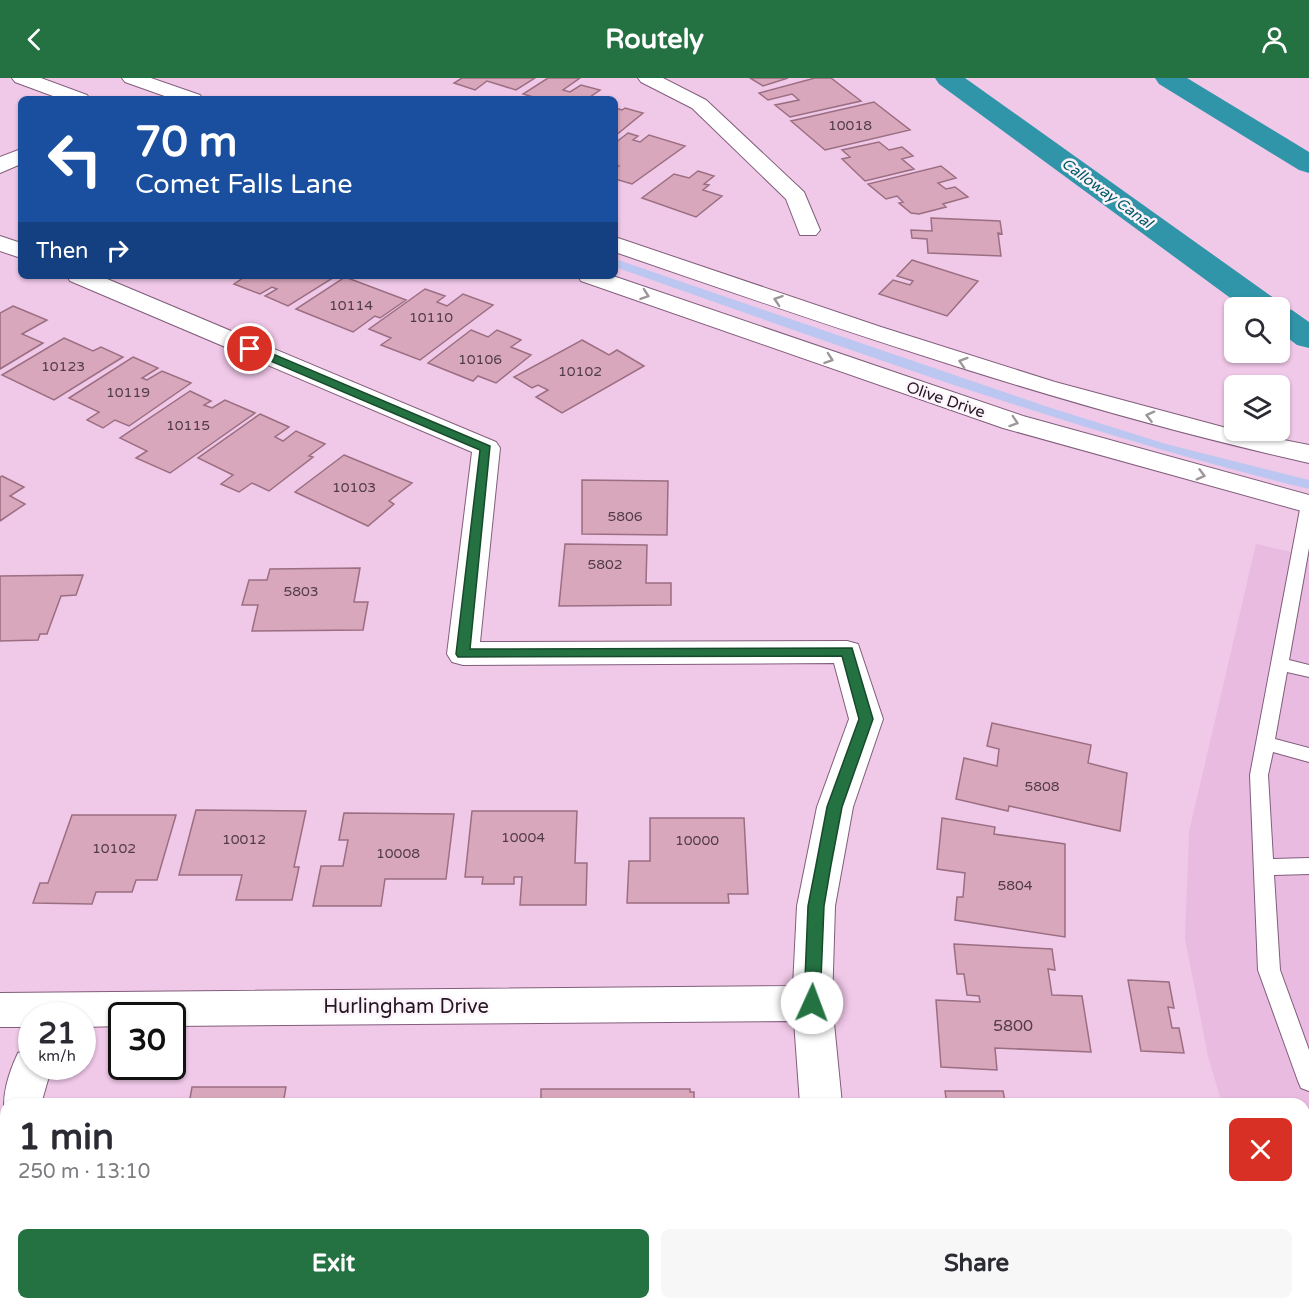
<!DOCTYPE html>
<html lang="en">
<head>
<meta charset="utf-8">
<style>
  :root { --surface:#fff; --page:#f7f7f7; --text:#2b2b33; --muted:#7c7c81; --accent:#247242 }
  body { margin:0; font-family:"Varela Round",sans-serif; background:var(--page); color:var(--text); height:100vh; display:flex; flex-direction:column; font-size:22px; white-space:nowrap }
  * { box-sizing:border-box; margin:0 }
  p { font-size:20px; color:var(--muted) }
  .icon { flex:none; width:33px; height:33px; fill:none; stroke:currentColor; stroke-width:2; stroke-linecap:round; stroke-linejoin:round }
  .map { position:relative; flex:1; overflow:hidden }
  .details { position:absolute; left:0px; top:1020px; width:1310px; height:212px; display:flex; flex-direction:column; background:var(--surface); border-radius:18px 18px 0 0; box-shadow:0 2px 4px #0004 }
  .details>* { flex:none }
  .hud { position:absolute; left:18px; top:18px; width:600px; height:183px; border-radius:9px; box-shadow:0 2px 4px #0004; background:#1a4fa0; color:#fff; overflow:hidden }
  .fabs { position:absolute; left:1224px; top:219px; display:grid; gap:12px }
  .fabs a { display:grid; place-items:center; width:66px; height:66px; border-radius:9px; background:var(--surface); box-shadow:0 2px 4px #0004; font-size:30px }
  .speed { position:absolute; left:18px; top:924px; display:flex; gap:12px; font-size:30px; font-weight:700; text-align:center }
  .speed>* { display:grid; place-content:center; width:78px; height:78px; border-radius:50%; background:var(--surface); box-shadow:0 2px 4px #0004; line-height:1 }
  .speed small { font-size:15px; font-weight:400 }
  .speed .limit { border:3px solid #111; border-radius:9px; background:#fff; color:#111 }
  .pin { position:absolute; display:grid; place-items:center; width:51px; height:51px; color:#fff; margin:-26px; border:3px solid #fff; border-radius:50%; box-shadow:0 2px 6px #0007 }
  .me { position:absolute; width:66px; margin:-33px; rotate:2deg; stroke-linejoin:round; filter:drop-shadow(0 0 4px #0008) }
  .turn { display:flex; align-items:center; gap:21px; height:126px; padding:0 18px; font-size:27px }
  .turn .icon { width:78px; height:78px; stroke-width:2.5 }
  .turn b { display:block; font-size:42px; line-height:51px }
  .then { display:flex; align-items:center; height:57px; padding:0 18px; background:#0003; gap:12px; font-size:22px }
  .round { display:grid; place-items:center; flex:none; width:63px; height:63px; border-radius:9px; background:var(--page) }
  .headline { display:flex; align-items:center; justify-content:space-between; height:102px; padding:0 18px }
  h1 { font-size:36px; font-weight:700; line-height:45px }
  .action { display:flex; gap:12px; margin-top:auto; padding:12px 18px }
  .action a { flex:1; height:69px; border-radius:9px; background:var(--accent); color:#fff; font-size:24px; font-weight:700; line-height:69px; text-align:center }
  .action a+a { background:var(--page); color:var(--text) }
  header { display:flex; justify-content:space-between; align-items:center; height:78px; padding:0 18px; background:var(--accent); color:#fff; font-size:27px; font-weight:700 }
  .map>svg:first-child { display:block }
  .built { fill:#e9bbe0 }
  .green { fill:#bcc7f1 }
  .lines { fill:none; stroke-linecap:round; stroke-linejoin:round }
  .canal { fill:#3095a8; fill-rule:evenodd }
  .building { fill:#d8a7bb; stroke:#9b6e81; stroke-width:1.5 }
  .service-casing { stroke:#815e7b; stroke-width:2 }
  .minor-casing { stroke:#815e7b; stroke-width:2 }
  .secondary-casing { stroke:#815e7b; stroke-width:2 }
  .service { fill:#fff; fill-rule:evenodd }
  .minor { fill:#fff; fill-rule:evenodd }
  .secondary { fill:#fff; fill-rule:evenodd }
  .oneway { stroke:#9d979c }
  .route { fill:#247242; stroke:#174a2b; stroke-width:1.5 }
  .labels { text-anchor:middle; stroke-width:5; stroke-linejoin:round; paint-order:stroke }
  .number-label { font-size:14px; fill:#523b48 }
  .far-water-label { font-size:15px; font-style:italic; fill:#005a68; stroke:#fdf4fb }
  .street-label { font-size:16px; fill:#251722; stroke:#fdf4fb }
  .near-number-label { font-size:16px; fill:#523b48 }
  .near-street-label { font-size:20px; fill:#251722; stroke:#fdf4fb }
</style>
</head>
<body>
<header><svg class="icon" aria-label="back" viewBox="0 0 24 24"><path d="M15 5l-7 7 7 7"/></svg>Routely<svg class="icon" aria-label="person" viewBox="0 0 24 24"><circle cx="12" cy="8" r="4"/><path d="M4 21q1-7 8-7t8 7"/></svg></header>
<div class="map">
<svg width="1309" height="1231" viewBox="0 0 1309 1231">
  <rect width="100%" height="100%" fill="#f0c8e8"/>
  <path class="built" d="M1256 466 1309 478V1231H1284L1282 1226H1304V1026H1222L1208 978 1185 861 1189 754Z"/>
  <path class="green" d="M615 181 1048 329 1166 366 1309 402V411C1072 353 845 270 615 189Z"/>
  <g class="lines">
    <path class="canal" d="M935 0H965L1278 223 1282 230 1292 232 1309 244V270L1297 267 1280 254V230H1244L939 6Z
      M1155 0H1187L1309 74V95L1299 92 1159 6Z"/>
  </g>
  <path class="building" d="M462 0H535L516 12 487 3 475 12 454 5Z
    M548 0H580L563 12 570 14 581 7 600 12 587 21H540L523 16Z
    M750 0H788L763 8Z
    M815 0H831L861 23 790 39 775 27 799 22 792 16 768 22 759 15Z
    M874 24 910 52 825 72 791 43Z
    M615 30 622 32 625 30 643 35 615 58Z
    M628 55 638 58 633 62 640 64 649 57 685 68 632 106 615 101V91L619 88 615 87V65Z
    M879 64 889 72 902 69 913 78 902 81 914 91 865 103 842 81 850 79 842 72Z
    M941 88 956 100 938 105 946 111 955 109 968 119 943 126 946 129 919 136 911 135 899 125 903 124 897 118 886 121 868 106Z
    M698 93 714 98 704 106 709 107 703 112 722 118 696 139 642 120 674 96 689 100Z
    M931 140 1000 143 1002 156 998 155 1001 178 928 175 927 161 912 160 911 152 932 153Z
    M912 182 978 203 947 238 879 216 893 202 910 207 913 203 897 198Z
    M246 198H336L288 228 265 218 277 211 272 209 260 216 234 206Z
    M345 199 406 222 380 240 375 238 353 254 296 231Z
    M425 211 445 218 437 224 447 228 463 216 493 227 420 282 381 267 391 260 369 251Z
    M13 228 47 242 22 256 43 265 0 291V235Z
    M471 252 488 259 497 252 521 262 511 269 531 277 496 305 478 298 473 303 428 285Z
    M64 260 93 273 101 269 123 279 54 322 2 297Z
    M582 262 609 277 617 272 644 288 562 335 536 319 548 312 538 307 532 310 514 299Z
    M133 279 158 290 142 300 147 302 162 293 191 305 129 348 115 342 103 350 87 342 99 334 69 320Z
    M190 313 211 323 204 327 212 330 225 322 255 335 170 395 136 380 147 373 120 360Z
    M260 336 289 349 275 359 283 363 296 353 325 366 309 378 313 379 269 413 252 405 239 414 221 406 233 397 198 380Z
    M344 377 412 405 389 423 394 426 368 448 295 414Z
    M2 398 24 409 10 418 25 426 0 443V399Z
    M582 402 668 403 667 457 582 456Z
    M565 466 647 467 646 505H671V527L559 528Z
    M360 490 354 524H368L363 552 252 553 258 527H242L249 502H267L270 491Z
    M83 497 76 517 61 518 47 556H40L38 562 0 563V498Z
    M992 645 1091 667 1088 685 1127 695 1120 753 1009 728 1008 733 956 721 964 680 997 688 999 671 987 668Z
    M196 732 306 733 294 789H299L292 822H236L242 797H179Z
    M472 733H577L575 785H587L586 827H520L522 799H514V806H482L483 799H465Z
    M344 735 454 736 446 801H385L381 828H313L321 788H343L348 762H339Z
    M72 737H176L157 802H136L132 814H96L92 826 33 825 40 805H48Z
    M650 740H744L748 816H728L729 825H627L629 783H650Z
    M942 740 995 749 994 756 1065 766V859L955 842 957 819H963L965 795 937 791Z
    M954 866 1052 871 1055 892 1048 891 1052 917 1082 918 1091 974 995 970 997 992 941 989 936 922 980 924 979 918 967 917 964 896H957Z
    M1128 902 1169 904 1174 930 1168 929 1172 950H1179L1184 975 1141 973Z
    M192 1009H286L283 1026H189Z
    M541 1011H690V1014H694V1026H541Z
    M945 1013H1003L1005 1023 1086 1024V1026H947Z
    M209 1226H347L346 1231H208Z
    M536 1226H703V1231H536Z
    M1014 1226H1122L1123 1231H1014Z"/>
  <g class="lines">
    <defs>
      <path id="service" d="M1309 421V470L1289 582 1309 587V599L1287 594 1275 661 1309 670V684L1273 674 1268 697 1273 781 1309 780V796L1274 797 1280 892 1309 972V1013L1301 1010 1298 1003 1258 892 1250 697 1301 426Z"/>
      <path id="minor" d="M638 0H663L706 22 804 114 820 152 816 157H800L786 121 692 30 641 4Z
        M21 71V86L0 95V79Z
        M0 158 21 165V180L0 173Z
        M67 198H100L496 364 500 370 480 564 847 563 858 566 883 641 853 729 835 828 832 925 842 1026H800L794 943 172 948V938H122V948L82 949V938H32V949H0V915L793 908 797 828 817 729 849 641 834 585 463 587 452 584 447 576 472 374 70 203Z
        M32 970V988H52L41 1026H6V1040C0 1021 9 994 18 975Z
        M6 1051V1108L0 1111V1053Z
        M816 1226H862L863 1231H817Z"/>
      <path id="secondary" d="M12 0H41L87 17 90 21H61L15 4Z
        M122 0H151L200 17 203 21H173L125 4Z
        M615 159 881 249 1055 304 1234 352 1309 367V385C1072 332 844 253 615 174Z
        M578 198H613L1023 338 1309 417V435L1003 350 581 203Z"/>
    </defs>
    <use href="#service" class="service-casing"/>
    <use href="#minor" class="minor-casing"/>
    <use href="#secondary" class="secondary-casing"/>
    <use href="#service" class="service"/>
    <use href="#minor" class="minor"/>
    <use href="#secondary" class="secondary"/>
  </g>
  <defs><path id="oneway-chevron" d="M-2-3.5L2.5 0L-2 3.5" fill="none" stroke-width="1.6" stroke-linecap="round" stroke-linejoin="round" transform="scale(1.5)"/></defs>
  <g class="oneway">
    <use href="#oneway-chevron" transform="translate(645 217) rotate(19)"/>
    <use href="#oneway-chevron" transform="translate(778 222) rotate(-161)"/>
    <use href="#oneway-chevron" transform="translate(829 281) rotate(19)"/>
    <use href="#oneway-chevron" transform="translate(963 284) rotate(-162)"/>
    <use href="#oneway-chevron" transform="translate(1150 338) rotate(-166)"/>
    <use href="#oneway-chevron" transform="translate(1014 344) rotate(18)"/>
    <use href="#oneway-chevron" transform="translate(1201 397) rotate(15)"/>
  </g>
  <path class="route" d="M247 268H254L490 368 470 571 852 570 873 641 842 729 831 787 824 828 820 925 818 930 812 932 806 930 804 925 808 828 816 787 827 729 859 641 842 578 458 579 456 576 480 372 247 273Z"/>
  <g class="labels">
    <g class="number-label">
      <text x="850" y="52">10018</text>
      <text x="351" y="232">10114</text>
      <text x="431" y="244">10110</text>
      <text x="480" y="286">10106</text>
      <text x="63" y="293">10123</text>
      <text x="580" y="298">10102</text>
      <text x="128" y="319">10119</text>
      <text x="188" y="352">10115</text>
      <text x="354" y="414">10103</text>
      <text x="625" y="443">5806</text>
      <text x="605" y="491">5802</text>
      <text x="301" y="518">5803</text>
      <text x="1042" y="713">5808</text>
      <text x="523" y="764">10004</text>
      <text x="244" y="766">10012</text>
      <text x="697" y="767">10000</text>
      <text x="114" y="775">10102</text>
      <text x="398" y="780">10008</text>
      <text x="1015" y="812">5804</text>
    </g>
    <g class="far-water-label">
      <text transform="translate(1107 115) rotate(36)" y="5">Calloway Canal</text>
    </g>
    <g class="street-label">
      <text transform="translate(946 321) rotate(19)" y="6">Olive Drive</text>
    </g>
    <g class="near-number-label">
      <text x="1013" y="953">5800</text>
    </g>
    <g class="near-street-label">
      <text x="406" y="935">Hurlingham Drive</text>
    </g>
  </g>
</svg>
<div class="fabs">
<a><svg class="icon" aria-label="search" viewBox="0 0 24 24"><circle cx="10" cy="10" r="6"/><path d="M15 15l6 6"/></svg></a>
<a><svg class="icon" aria-label="layers" viewBox="0 0 24 24"><path d="M12 4l9 5-9 5-9-5zM3 14l9 5 9-5"/></svg></a>
</div>
<div class="speed"><div>21<small>km/h</small></div><div class="limit">30</div></div>
<div class="pin" style="left:250px;top:271px;background:#d93025"><svg class="icon" aria-label="arrive" viewBox="0 0 24 24"><path d="M6 21V4h12l-3 4 3 4H6"/></svg></div>
<svg class="me" style="left:812px;top:925px" viewBox="-20 -20 40 40"><circle r="19" fill="#fff"/><path d="M0-13L10 11 0 6-10 11z" fill="#247242"/></svg>
<div class="hud">
<div class="turn"><svg class="icon" aria-label="left" viewBox="0 0 24 24"><path d="M17 20v-9H6M10 6l-5 5 5 5"/></svg><div><b>70 m</b>Comet Falls Lane</div></div>
<div class="then">Then<svg class="icon" aria-label="right" viewBox="0 0 24 24"><path d="M7 20v-9h11M14 6l5 5-5 5"/></svg></div>
</div>
<section class="details">
<div class="headline"><div><h1>1 min</h1><p>250 m · 13:10</p></div><a class="round" style="background:#d93025;color:#fff"><svg class="icon" aria-label="close" viewBox="0 0 24 24"><path d="M6 6l12 12M18 6L6 18"/></svg></a></div>
<div class="action"><a>Exit</a><a>Share</a></div>
</section>
</div>
</body>
</html>
